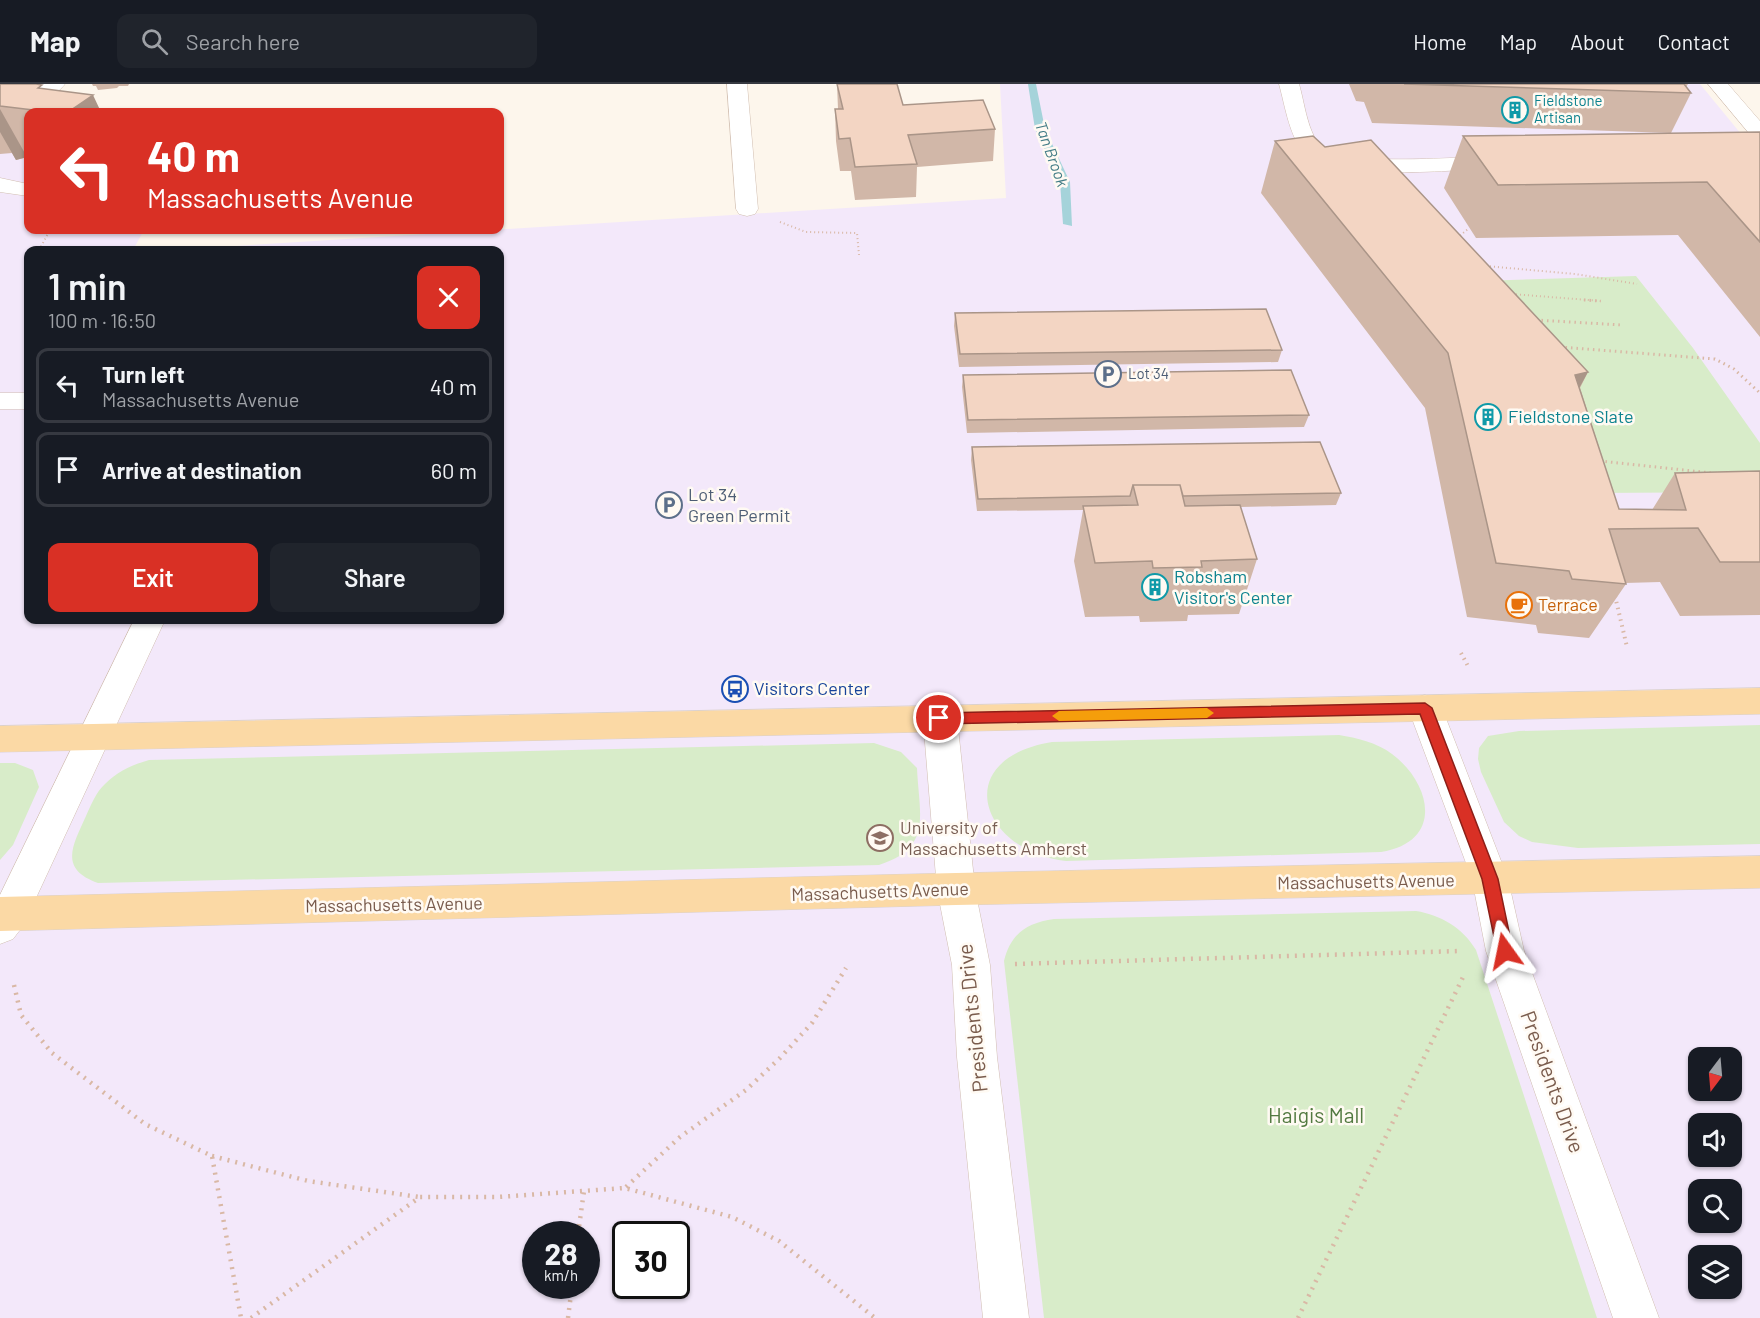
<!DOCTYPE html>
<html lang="en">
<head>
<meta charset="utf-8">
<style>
  :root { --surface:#171b24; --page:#20242c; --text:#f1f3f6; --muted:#9ea1a6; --line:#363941; --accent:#d93025 }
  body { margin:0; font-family:Barlow,sans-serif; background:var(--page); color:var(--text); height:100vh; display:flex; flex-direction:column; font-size:22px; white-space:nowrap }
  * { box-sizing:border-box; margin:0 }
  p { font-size:20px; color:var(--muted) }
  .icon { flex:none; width:33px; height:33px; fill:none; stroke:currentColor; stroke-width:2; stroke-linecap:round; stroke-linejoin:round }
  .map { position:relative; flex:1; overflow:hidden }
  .panel { position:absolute; left:24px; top:162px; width:480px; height:378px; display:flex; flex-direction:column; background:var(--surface); border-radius:12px; box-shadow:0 2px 4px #0004 }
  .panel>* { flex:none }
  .guide { position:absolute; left:24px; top:24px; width:480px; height:126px; border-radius:12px; box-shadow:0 2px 4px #0004; background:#d93025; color:#fff; overflow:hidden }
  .needle { width:39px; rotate:196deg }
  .controls { position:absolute; left:1688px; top:963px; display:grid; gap:12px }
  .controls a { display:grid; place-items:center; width:54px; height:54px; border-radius:12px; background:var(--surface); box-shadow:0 2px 4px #0004; font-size:30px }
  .speed { position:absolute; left:522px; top:1137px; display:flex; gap:12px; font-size:30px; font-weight:700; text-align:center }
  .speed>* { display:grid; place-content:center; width:78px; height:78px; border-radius:50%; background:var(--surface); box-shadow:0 2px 4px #0004; line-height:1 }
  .speed small { font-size:15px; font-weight:400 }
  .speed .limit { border:3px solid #111; border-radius:9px; background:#fff; color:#111 }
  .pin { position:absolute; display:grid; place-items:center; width:51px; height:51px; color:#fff; margin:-26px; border:3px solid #fff; border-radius:50%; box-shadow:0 2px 6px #0007 }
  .me { position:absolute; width:66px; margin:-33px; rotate:348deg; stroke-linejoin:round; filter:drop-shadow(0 0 4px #0008) }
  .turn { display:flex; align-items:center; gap:21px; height:126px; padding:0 24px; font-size:27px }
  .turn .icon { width:78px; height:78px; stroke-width:2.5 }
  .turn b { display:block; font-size:42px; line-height:51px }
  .round { display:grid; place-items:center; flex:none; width:63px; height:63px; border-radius:12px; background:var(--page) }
  .headline { display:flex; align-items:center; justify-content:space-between; height:102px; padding:0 24px }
  h1 { font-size:36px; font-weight:600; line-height:45px }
  .primary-button { display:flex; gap:12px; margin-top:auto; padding:12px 24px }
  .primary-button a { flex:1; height:69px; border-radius:12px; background:var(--accent); color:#fff; font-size:24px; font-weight:600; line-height:69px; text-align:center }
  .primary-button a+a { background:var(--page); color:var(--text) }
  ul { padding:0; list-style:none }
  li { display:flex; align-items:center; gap:18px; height:75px; margin:0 12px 9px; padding:0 12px; border:3px solid var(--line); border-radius:12px }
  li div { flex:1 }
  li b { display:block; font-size:22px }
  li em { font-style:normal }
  header { display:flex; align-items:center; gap:36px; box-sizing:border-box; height:84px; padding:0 30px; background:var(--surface); border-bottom:2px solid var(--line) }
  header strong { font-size:28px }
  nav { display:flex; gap:33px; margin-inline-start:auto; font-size:21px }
  .search { width:420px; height:54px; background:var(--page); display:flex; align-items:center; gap:15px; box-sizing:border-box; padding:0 21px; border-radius:12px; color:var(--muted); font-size:22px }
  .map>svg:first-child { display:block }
  .education { fill:#f3e8fa; fill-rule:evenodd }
  .green { fill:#d8ecc9 }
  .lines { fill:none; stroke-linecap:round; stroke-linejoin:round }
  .stream { fill:#a5d3da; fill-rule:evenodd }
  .minor-casing { stroke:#d1beb0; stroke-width:1 }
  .major-casing { stroke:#dad1cd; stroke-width:1 }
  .path-far3 { stroke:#d9b8a5; stroke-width:2; stroke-dasharray:1 3; stroke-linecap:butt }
  .path-far2 { stroke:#d9b8a5; stroke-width:3; stroke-dasharray:1.5 4; stroke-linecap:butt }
  .path-far1 { stroke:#d9b8a5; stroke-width:4; stroke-dasharray:1.5 4.5; stroke-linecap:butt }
  .path { stroke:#d9b8a5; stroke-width:4.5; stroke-dasharray:2 6; stroke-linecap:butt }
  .minor { fill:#fff; fill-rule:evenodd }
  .major { fill:#fbd9a5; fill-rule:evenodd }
  .wall { fill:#d1b7a8 }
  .shaded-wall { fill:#aa9588 }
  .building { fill:#f3d5c3; stroke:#aa9588; stroke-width:1.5 }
  .route { fill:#d93025; stroke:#8d1f18; stroke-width:1.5 }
  .slow { fill:#f59e0b }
  .labels { text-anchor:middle; stroke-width:5; stroke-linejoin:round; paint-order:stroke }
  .far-culture-label { font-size:15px; fill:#0d838f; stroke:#fffaf3; text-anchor:start }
  .far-service-label { font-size:15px; fill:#4e5e75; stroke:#fffaf3; text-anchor:start }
  .far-water-label { font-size:16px; font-style:italic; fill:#437c86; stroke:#fffaf3 }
  .culture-label { font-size:18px; fill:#0d838f; stroke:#fffaf3; text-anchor:start }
  .service-label { font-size:18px; fill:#4e5e75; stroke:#fffaf3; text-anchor:start }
  .food-label { font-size:18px; fill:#c56008; stroke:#fffaf3; text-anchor:start }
  .transit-label { font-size:18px; fill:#164399; stroke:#fffaf3; text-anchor:start }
  .education-label { font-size:18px; fill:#785e54; stroke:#fffaf3; text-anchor:start }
  .street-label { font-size:18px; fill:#7a5c4d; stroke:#fffaf3 }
  .near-street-label { font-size:21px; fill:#7a5c4d; stroke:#fffaf3 }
  .near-park-label { font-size:21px; fill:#537a41; stroke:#fffaf3 }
</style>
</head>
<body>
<header>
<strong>Map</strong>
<div class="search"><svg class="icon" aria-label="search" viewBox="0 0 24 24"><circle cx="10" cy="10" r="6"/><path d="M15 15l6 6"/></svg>Search here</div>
<nav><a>Home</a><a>Map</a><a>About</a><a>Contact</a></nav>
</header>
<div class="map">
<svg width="1760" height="1234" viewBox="0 0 1760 1234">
  <rect width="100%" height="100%" fill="#fdf6ec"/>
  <path class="education" d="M1000 0H1700L1760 73V1234H0V44L28 43V146H144L133 166H28V536H500V166H170L1006 114ZM1698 974H1731V1006H1698ZM1698 1040H1731V1072H1698ZM1698 1106H1731V1138H1698ZM536 1150H586V1202H536ZM626 1150H676V1202H626ZM1698 1172H1731V1204H1698Z"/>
  <path class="green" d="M1636 192 1693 264 1760 359V408L1594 409 1448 198Z
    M1760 641V760L1578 764 1532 758 1519 752 1504 738 1481 688 1478 675 1479 664 1488 652 1519 647Z
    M1339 651C1357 654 1376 658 1392 670 1432 700 1444 758 1381 768L1066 777C980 767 949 675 1052 658Z
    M874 659 901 668 917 684C919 731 933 764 879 781L98 799C58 785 73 761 86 732 91 721 96 708 105 700 118 687 132 681 149 676Z
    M0 679H15L33 686 39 703 13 761 0 776Z
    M1416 827C1441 831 1463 844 1476 866L1597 1234H1044L1004 877C1011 849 1027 839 1054 835Z"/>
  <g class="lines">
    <path class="stream" d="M1028 0H1036L1045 45 1070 98 1072 142 1063 140 1060 98 1035 45Z"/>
    <defs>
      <path id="minor" d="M42 0H65C55 14 22 28 6 24L3 20 6 16Z
        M727 0H747L758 125 755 130 747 132 739 130 736 125Z
        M1279 0H1299C1305 20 1307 49 1323 65 1340 82 1467 73 1497 72L1505 73 1508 78 1505 83 1497 84C1462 86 1328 97 1307 73 1289 53 1286 25 1279 0Z
        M1708 0H1728L1760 37V56L1753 54Z
        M0 94 28 100V112L0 108Z
        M0 309H28V325H0Z
        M134 536H165L23 842 13 855 0 860V811Z
        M1425 611 1437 615 1442 624 1508 795 1524 867 1659 1234H1613L1486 867 1472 795 1408 624 1413 615Z
        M940 621 952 625 957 634 975 805 990 881 997 973 1029 1234H983L957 973 952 881 937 805 923 634 928 625Z"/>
      <path id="major" d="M1760 604V630L0 668V642Z
        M1760 772V804L956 821 0 847V813L956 789Z"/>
    </defs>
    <use href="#minor" class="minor-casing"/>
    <use href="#major" class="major-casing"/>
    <path class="path-far3" d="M780 138 806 148 857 149 859 171
      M74 146H78
      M1457 154 1468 145
      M39 166 50 146
      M1486 182 1575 190 1637 200
      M28 187 26 191 28 192
      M1512 210 1601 217"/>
    <path class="path-far2" d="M1584 216 1601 217
      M1536 236 1622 241
      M1560 263 1715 275 1734 285 1760 309
      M1600 377 1712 389"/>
    <path class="path-far1" d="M1615 512 1627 563
      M1461 569 1469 584"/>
    <path class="path" d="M1015 880 1461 867
      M14 901 21 931 52 969 145 1040 212 1072 241 1234
      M212 1072 308 1097 419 1113
      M626 1103 680 1053 746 1006 780 974 812 939 846 884
      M578 1150 584 1107
      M251 1234 420 1113H498L625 1104 732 1133 779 1157 875 1234
      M568 1234 572 1202
      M1298 1234 1465 889"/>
    <use href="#minor" class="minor"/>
    <use href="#major" class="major"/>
  </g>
  <path class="wall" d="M0 0 45 5 101 28H28V73L16 76 12 69 0 70Z
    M92 0H129L128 2H119L117 4 98 6 96 2H93Z
    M837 0 903 21 995 45 993 77 917 83 916 113 855 116 851 87H840L836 57 835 25H838Z
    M1349 0H1688L1686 3 1691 9 1671 49 1372 39 1364 18 1356 17Z
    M1760 48V253L1678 151 1476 154 1444 104 1463 52Z
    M1275 57 1588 288 1580 304 1619 425 1652 426 1675 389 1760 387V531L1680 532 1660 498 1625 499 1626 500 1589 554 1538 549 1536 541 1467 533 1425 324 1261 109Z
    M955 229 1282 266 1278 278 959 283 954 242Z
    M963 291 1309 331 1304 343 967 349 962 303Z
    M972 363 1341 409 1336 421 1240 423 1257 475 1239 530 1188 531 1187 537 1140 538 1139 532 1085 533 1074 477 1083 426 977 427 971 376Z"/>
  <path class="shaded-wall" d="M93 11 101 28H68Z
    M0 25 27 73 16 76 0 48Z
    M1588 288 1558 343 1575 291Z"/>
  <path class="building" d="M0 0H36L42 1 38 4 93 11 68 28H50L0 22Z
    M837 0H897L903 21 983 16 995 45 908 51 917 80 855 83 850 54 839 55 835 25H843Z
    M1404 0H1684L1691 9Z
    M1760 48V158L1707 98 1498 101 1463 52Z
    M1313 52 1325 63 1371 56 1588 288 1575 291 1619 425 1686 426 1675 389 1760 387V478H1720L1698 444 1609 445 1626 500 1572 495 1569 487 1496 479 1448 269 1275 57Z
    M1266 225 1282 266 960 270 955 229Z
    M1291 286 1309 331 968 336 963 291Z
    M1320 358 1341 409 1183 412 1180 401H1133L1130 412 978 415 972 363Z
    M1133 401H1180L1185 422 1240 421 1257 475 1201 477 1202 483 1153 484 1152 477 1095 479 1083 422 1138 421Z"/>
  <path class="route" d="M1425 619 1432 624 1498 795 1513 867 1511 872 1505 874 1499 872 1497 867 1482 795 1420 630 939 640 933 634 939 629Z"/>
  <path class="slow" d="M1207 624 1214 629 1207 634 1059 637 1052 632 1059 627Z"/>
  <defs>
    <symbol id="building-ring" viewBox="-11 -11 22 22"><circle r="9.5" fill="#fffaf3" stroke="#0f9aa8" stroke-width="1.5"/><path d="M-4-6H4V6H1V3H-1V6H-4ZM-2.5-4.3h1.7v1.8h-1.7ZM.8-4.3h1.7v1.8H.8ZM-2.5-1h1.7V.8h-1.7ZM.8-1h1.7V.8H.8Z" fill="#0f9aa8"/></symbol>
    <symbol id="parking-ring" viewBox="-11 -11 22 22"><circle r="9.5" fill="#fffaf3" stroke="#5c6f8a" stroke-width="1.5"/><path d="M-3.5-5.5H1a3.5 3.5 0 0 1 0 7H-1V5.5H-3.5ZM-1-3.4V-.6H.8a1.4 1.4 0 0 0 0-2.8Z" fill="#5c6f8a"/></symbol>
    <symbol id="cafe-ring" viewBox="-11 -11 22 22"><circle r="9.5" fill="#fffaf3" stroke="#e8710a" stroke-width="1.5"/><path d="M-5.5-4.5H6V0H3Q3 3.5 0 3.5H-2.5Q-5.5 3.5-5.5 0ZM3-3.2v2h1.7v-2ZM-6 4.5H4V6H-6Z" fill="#e8710a"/></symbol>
    <symbol id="bus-ring" viewBox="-11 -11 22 22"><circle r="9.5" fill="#fffaf3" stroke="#1a4fb4" stroke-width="1.5"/><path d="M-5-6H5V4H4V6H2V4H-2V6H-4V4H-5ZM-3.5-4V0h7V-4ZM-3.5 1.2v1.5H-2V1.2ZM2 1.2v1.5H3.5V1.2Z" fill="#1a4fb4"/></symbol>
    <symbol id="university-ring" viewBox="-11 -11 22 22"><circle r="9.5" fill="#fffaf3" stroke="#8d6e63" stroke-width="1.5"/><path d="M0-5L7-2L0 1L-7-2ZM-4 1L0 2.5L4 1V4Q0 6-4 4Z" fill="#8d6e63"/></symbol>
  </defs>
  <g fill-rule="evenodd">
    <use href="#building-ring" x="1500" y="11" width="30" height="30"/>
    <use href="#parking-ring" x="1093" y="275" width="30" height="30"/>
    <use href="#building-ring" x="1473" y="318" width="30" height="30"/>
    <use href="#parking-ring" x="654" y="406" width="30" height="30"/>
    <use href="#building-ring" x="1140" y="488" width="30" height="30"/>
    <use href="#cafe-ring" x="1504" y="506" width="30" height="30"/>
    <use href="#bus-ring" x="720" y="590" width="30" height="30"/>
    <use href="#university-ring" x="865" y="739" width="30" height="30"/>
  </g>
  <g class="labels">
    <g class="far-culture-label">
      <text x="1534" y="22">Fieldstone<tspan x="1534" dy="17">Artisan</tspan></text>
    </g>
    <g class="far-service-label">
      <text x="1128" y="295">Lot 34</text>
    </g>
    <g class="far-water-label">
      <text transform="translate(1052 70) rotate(70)" y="6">Tan Brook</text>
    </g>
    <g class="culture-label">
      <text x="1508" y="339">Fieldstone Slate</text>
      <text x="1174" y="499">Robsham<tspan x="1174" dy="21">Visitor's Center</tspan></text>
    </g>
    <g class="service-label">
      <text x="688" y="417">Lot 34<tspan x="688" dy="21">Green Permit</tspan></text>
    </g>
    <g class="food-label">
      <text x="1538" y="527">Terrace</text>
    </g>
    <g class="transit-label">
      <text x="754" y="611">Visitors Center</text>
    </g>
    <g class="education-label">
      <text x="900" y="750">University of<tspan x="900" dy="21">Massachusetts Amherst</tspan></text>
    </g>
    <g class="street-label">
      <text transform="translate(1366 798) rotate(-1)" y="6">Massachusetts Avenue</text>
      <text transform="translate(880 808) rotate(-2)" y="6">Massachusetts Avenue</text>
      <text transform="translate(394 821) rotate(-1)" y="6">Massachusetts Avenue</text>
    </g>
    <g class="near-street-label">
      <text transform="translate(973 934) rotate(-96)" y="7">Presidents Drive</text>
      <text transform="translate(1552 998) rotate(70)" y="7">Presidents Drive</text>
    </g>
    <g class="near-park-label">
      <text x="1316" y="1039">Haigis Mall</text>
    </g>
  </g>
</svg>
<div class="controls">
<a><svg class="needle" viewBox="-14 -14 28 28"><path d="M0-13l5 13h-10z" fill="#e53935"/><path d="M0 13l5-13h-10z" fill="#9ea1a6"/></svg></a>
<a><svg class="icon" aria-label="sound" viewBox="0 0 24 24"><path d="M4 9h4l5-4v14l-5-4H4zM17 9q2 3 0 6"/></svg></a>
<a><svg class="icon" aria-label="search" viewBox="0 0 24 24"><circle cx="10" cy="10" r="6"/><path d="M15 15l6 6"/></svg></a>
<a><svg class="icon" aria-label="layers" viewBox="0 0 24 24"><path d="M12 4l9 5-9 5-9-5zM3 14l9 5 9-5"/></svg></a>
</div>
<div class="speed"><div>28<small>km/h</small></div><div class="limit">30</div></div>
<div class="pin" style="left:939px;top:634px;background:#d93025"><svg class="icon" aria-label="arrive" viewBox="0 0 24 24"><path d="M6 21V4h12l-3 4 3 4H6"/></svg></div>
<svg class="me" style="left:1505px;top:867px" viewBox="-20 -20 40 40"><path d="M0-17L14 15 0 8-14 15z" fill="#d93025" stroke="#fff" stroke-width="4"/></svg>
<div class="guide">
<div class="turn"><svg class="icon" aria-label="left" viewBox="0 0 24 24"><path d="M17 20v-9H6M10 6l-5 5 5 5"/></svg><div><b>40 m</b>Massachusetts Avenue</div></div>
</div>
<section class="panel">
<div class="headline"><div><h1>1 min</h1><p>100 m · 16:50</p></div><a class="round" style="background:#d93025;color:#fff"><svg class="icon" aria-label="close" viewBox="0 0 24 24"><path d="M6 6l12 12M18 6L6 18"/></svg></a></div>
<ul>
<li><svg class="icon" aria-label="left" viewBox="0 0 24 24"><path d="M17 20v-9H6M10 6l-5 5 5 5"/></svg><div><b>Turn left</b><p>Massachusetts Avenue</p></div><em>40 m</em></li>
<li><svg class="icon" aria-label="arrive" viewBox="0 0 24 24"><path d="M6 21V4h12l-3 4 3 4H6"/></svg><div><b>Arrive at destination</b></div><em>60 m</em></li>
</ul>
<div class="primary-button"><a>Exit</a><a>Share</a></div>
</section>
</div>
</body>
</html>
